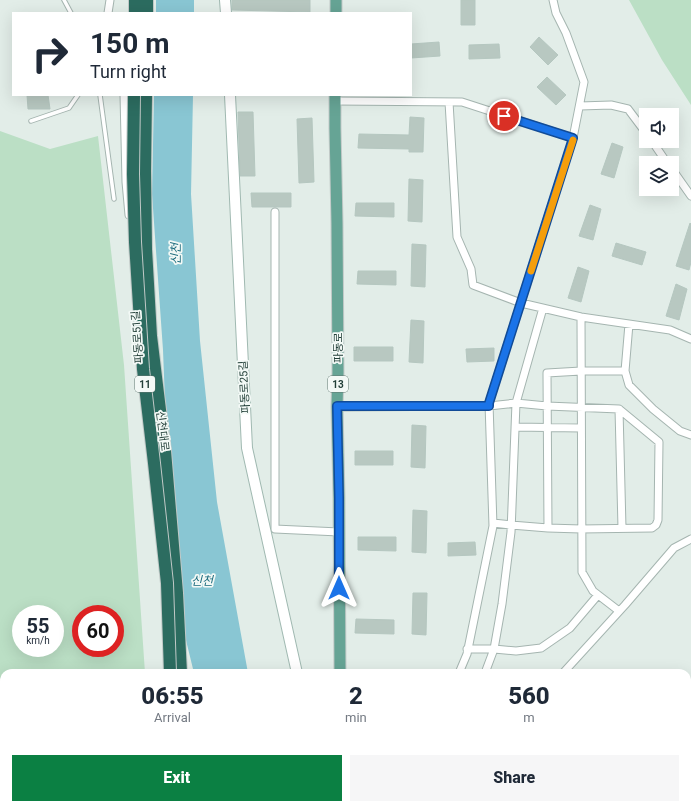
<!DOCTYPE html>
<html lang="en">
<head>
<meta charset="utf-8">
<style>
  :root { --surface:#fff; --page:#f6f6f7; --text:#1f2937; --muted:#747a83; --accent:#0b8043 }
  body { margin:0; font-family:Roboto,"Noto Sans KR",sans-serif; background:var(--page); color:var(--text); height:100vh; display:flex; flex-direction:column; font-size:15px; white-space:nowrap }
  * { box-sizing:border-box; margin:0 }
  p { font-size:13px; color:var(--muted) }
  .icon { flex:none; width:22px; height:22px; fill:none; stroke:currentColor; stroke-width:2; stroke-linecap:round; stroke-linejoin:round }
  .map { position:relative; flex:1; overflow:hidden }
  .sheet { position:absolute; left:0px; top:669px; width:691px; height:140px; display:flex; flex-direction:column; background:var(--surface); border-radius:12px 12px 0 0; box-shadow:0 4px 16px #0002 }
  .sheet>* { flex:none }
  .guide { position:absolute; left:12px; top:12px; width:400px; height:84px; border-radius:0px; box-shadow:0 4px 16px #0002; background:#fff; color:var(--text); overflow:hidden }
  .fabs { position:absolute; left:639px; top:108px; display:grid; gap:8px }
  .fabs a { display:grid; place-items:center; width:40px; height:40px; border-radius:0px; background:var(--surface); box-shadow:0 4px 16px #0002; font-size:20px }
  .speed { position:absolute; left:12px; top:605px; display:flex; gap:8px; font-size:20px; font-weight:700; text-align:center }
  .speed>* { display:grid; place-content:center; width:52px; height:52px; border-radius:50%; background:var(--surface); box-shadow:0 4px 16px #0002; line-height:1 }
  .speed small { font-size:10px; font-weight:400 }
  .speed .limit { border:6px solid #d22; background:#fff; color:#111 }
  .pin { position:absolute; display:grid; place-items:center; width:34px; height:34px; color:#fff; margin:-17px; border:2px solid #fff; border-radius:50%; box-shadow:0 1px 4px #0007 }
  .me { position:absolute; width:44px; margin:-22px; rotate:0deg; stroke-linejoin:round; filter:drop-shadow(0 0 3px #0008) }
  .turn { display:flex; align-items:center; gap:14px; height:84px; padding:0 12px; font-size:18px }
  .turn .icon { width:52px; height:52px; stroke-width:2.5 }
  .turn b { display:block; font-size:28px; line-height:34px }
  .eta { display:flex; justify-content:space-evenly; align-items:center; height:68px; text-align:center }
  .eta b { font-size:24px; font-weight:800; line-height:28px }
  .action { display:flex; gap:8px; margin-top:auto; padding:8px 12px }
  .action a { flex:1; height:46px; border-radius:0px; background:var(--accent); color:#fff; font-size:16px; font-weight:800; line-height:46px; text-align:center }
  .action a+a { background:var(--page); color:var(--text) }
  .map>svg:first-child { display:block }
  .green { fill:#bbdfc5; fill-rule:evenodd }
  .water { fill:#89c6d3 }
  .building { fill:#b8c8c1; stroke:#b5c7c0 }
  .lines { fill:none; stroke-linecap:round; stroke-linejoin:round }
  .lane-casing { stroke:#a5b5b0; stroke-width:5.5 }
  .street-casing { stroke:#a5b5b0; stroke-width:9 }
  .secondary-casing { stroke:#a0b9b1; stroke-width:12 }
  .primary-casing { stroke:#c1c9c7; stroke-width:13 }
  .highway-casing { stroke:#c1c9c7; stroke-width:14 }
  .lane { stroke:#fff; stroke-width:3.5 }
  .street { stroke:#fff; stroke-width:7 }
  .secondary { stroke:#fff; stroke-width:10 }
  .primary { stroke:#66a495; stroke-width:11 }
  .highway { stroke:#2c6c60; stroke-width:12 }
  .highway-bridge-casing { stroke:#c1c9c7; stroke-width:14; stroke-linecap:butt }
  .highway-bridge { stroke:#2c6c60; stroke-width:12 }
  .route-casing { stroke:#114b97; stroke-width:10 }
  .route { stroke:#1a73e8; stroke-width:7 }
  .slow { stroke:#f59e0b; stroke-width:7 }
  .labels { text-anchor:middle; stroke-width:3.5; stroke-linejoin:round; paint-order:stroke }
  .shield { fill:#f3f9f6; stroke:#617771; stroke-width:1 }
  .shield-label { font-size:10px; font-weight:bold; fill:#223f38 }
  .street-label { font-size:11px; fill:#223f38; stroke:#f3f9f6 }
  .water-label { font-size:12px; font-style:italic; fill:#1a6a7d; stroke:#f3f9f6 }
</style>
</head>
<body>
<div class="map">
<svg width="691" height="809" viewBox="0 0 691 809">
  <rect width="100%" height="100%" fill="#e2ede8"/>
  <path class="green" d="M629 0H691V105L662 60Z
    M0 131 50 149 98 136 124 365 145 673H4V805H154V809H14V808L0 804ZM21 614H55V648H21ZM81 614H115V648H81Z"/>
  <path class="water" d="M156 0H194V13H156Z
    M154 95H193L191 194 200 341 217 502 248 673H194L172 583 163 350 152 194Z
    M211 805H261V809H211Z"/>
  <path class="building" d="M232 0H310V12L232 10Z
    M461 0H475V25H461Z
    M539 37 558 55 548 65 530 47Z
    M439 42 440 56 411 58V44Z
    M499 44 500 58 469 59V45Z
    M547 77 566 95 556 105 537 87Z
    M27 95H48L50 109H28Z
    M238 112H253L255 176H240Z
    M410 117 424 118 423 152H409V149L358 148 359 134 409 135Z
    M312 118 314 182 299 183 297 119Z
    M612 143 623 147 614 178 601 174Z
    M409 179 423 180 422 222 408 221Z
    M251 193H291V207H252Z
    M356 203H394V217L355 216Z
    M590 205 601 209 593 240 579 236Z
    M690 223 691 224V262L689 270 676 266Z
    M616 243 646 252 642 265 612 256Z
    M412 244 426 245 425 287 411 286Z
    M578 267 589 271 581 302 568 298Z
    M358 271H396V285L357 284Z
    M676 284 687 289 679 320 666 316Z
    M411 320 424 321 423 363 409 362Z
    M354 347H393V361H354Z
    M494 348V361L467 362 466 349Z
    M412 425 426 426 425 468 411 467Z
    M355 451H393V465H355Z
    M413 510 427 511 426 553 412 552Z
    M358 537H396V551L358 550Z
    M475 542 476 555 448 556V543Z
    M413 593H427L426 635 412 634Z
    M356 619 394 620V634L355 633Z"/>
  <g class="lines">
    <defs>
      <path id="lane" d="M64 0 71 13
        M100 95 114 199
        M31 121 69 108 78 95
        M200 805V809
        M68 809 77 805"/>
      <path id="street" d="M108 13 110 0
        M124 95 126 182 129 215
        M335 101 462 102 573 138
        M449 102 457 237 471 269 473 285 521 303 581 317 670 330 691 339
        M580 106 611 105 628 109 646 133
        M652 141 667 163
        M672 169 691 196
        M275 212V529L339 532
        M581 317 582 572 593 591 619 611
        M625 371 629 324
        M337 407 489 406 516 403 547 406 619 409 659 442 658 520 656 525 652 528 581 529 548 528C548 476 547 424 547 373L581 371H625L629 385 653 409 680 431 691 435
        M619 409 622 528
        M515 427 581 428
        M493 523 511 525 548 528
        M467 649H494L516 651 541 648 570 628 598 595
        M459 673 467 654 493 526 489 403 573 138 584 82 566 33 556 13 553 0
        M485 673 494 649 502 604 511 532 516 403 543 308
        M563 673 625 605 674 548 691 539
        M364 805 377 809
        M641 805 643 809
        M391 808 396 809
        M445 809 449 805"/>
      <path id="secondary" d="M225 0 226 13
        M230 95 247 448 297 673
        M299 809V805"/>
      <path id="primary" d="M336 0V13
        M335 95V128L337 223 338 372 337 407 339 498 340 673
        M339 809V805"/>
      <path id="highway" d="M135 13V0
        M147 13V0
        M146 95 145 171 146 249 151 336 165 451 177 593 181 673
        M173 805 174 809
        M185 805V809"/>
    </defs>
    <use href="#lane" class="lane-casing"/>
    <use href="#street" class="street-casing"/>
    <use href="#secondary" class="secondary-casing"/>
    <use href="#primary" class="primary-casing"/>
    <use href="#highway" class="highway-casing"/>
    <use href="#lane" class="lane"/>
    <use href="#street" class="street"/>
    <use href="#secondary" class="secondary"/>
    <use href="#primary" class="primary"/>
    <use href="#highway" class="highway"/>
    <defs>
      <path id="highway-bridge" d="M134 95 133 174 135 242 143 369 154 463 167 583 170 673"/>
    </defs>
    <use href="#highway-bridge" class="highway-bridge-casing"/>
    <use href="#highway-bridge" class="highway-bridge"/>
  </g>
  <g class="lines">
    <defs>
      <path id="route" d="M339 588V498L337 406H489V403L573 138 504 116"/>
    </defs>
    <use href="#route" class="route-casing"/>
    <use href="#route" class="route"/>
    <path class="slow" d="M531 271 573 140"/>
  </g>
  <g class="labels">
    <g class="shield">
      <rect x="135" y="376" width="20" height="16" rx="3"/>
      <rect x="328" y="376" width="20" height="16" rx="3"/>
    </g>
    <g class="shield-label">
      <text x="145" y="388">11</text>
      <text x="338" y="388">13</text>
    </g>
    <g class="street-label">
      <text transform="translate(137 337) rotate(-94)" y="4">파동로51길</text>
      <text transform="translate(338 348) rotate(-90)" y="4">파동로</text>
      <text transform="translate(244 387) rotate(-93)" y="4">파동로25길</text>
      <text transform="translate(163 431) rotate(83)" y="4">신천대로</text>
    </g>
    <g class="water-label">
      <text transform="translate(176 254) rotate(-90)" y="4">신천</text>
      <text x="202" y="585">신천</text>
    </g>
  </g>
</svg>
<div class="fabs">
<a><svg class="icon" aria-label="sound" viewBox="0 0 24 24"><path d="M4 9h4l5-4v14l-5-4H4zM17 9q2 3 0 6"/></svg></a>
<a><svg class="icon" aria-label="layers" viewBox="0 0 24 24"><path d="M12 4l9 5-9 5-9-5zM3 14l9 5 9-5"/></svg></a>
</div>
<div class="speed"><div>55<small>km/h</small></div><div class="limit">60</div></div>
<div class="pin" style="left:504px;top:116px;background:#d93025"><svg class="icon" aria-label="arrive" viewBox="0 0 24 24"><path d="M6 21V4h12l-3 4 3 4H6"/></svg></div>
<svg class="me" style="left:339px;top:588px" viewBox="-20 -20 40 40"><path d="M0-17L14 15 0 8-14 15z" fill="#1a73e8" stroke="#fff" stroke-width="4"/></svg>
<div class="guide">
<div class="turn"><svg class="icon" aria-label="right" viewBox="0 0 24 24"><path d="M7 20v-9h11M14 6l5 5-5 5"/></svg><div><b>150 m</b>Turn right</div></div>
</div>
<section class="sheet">
<div class="eta">
<div><b>06:55</b><p>Arrival</p></div>
<div><b>2</b><p>min</p></div>
<div><b>560</b><p>m</p></div>
</div>
<div class="action"><a>Exit</a><a>Share</a></div>
</section>
</div>
</body>
</html>
